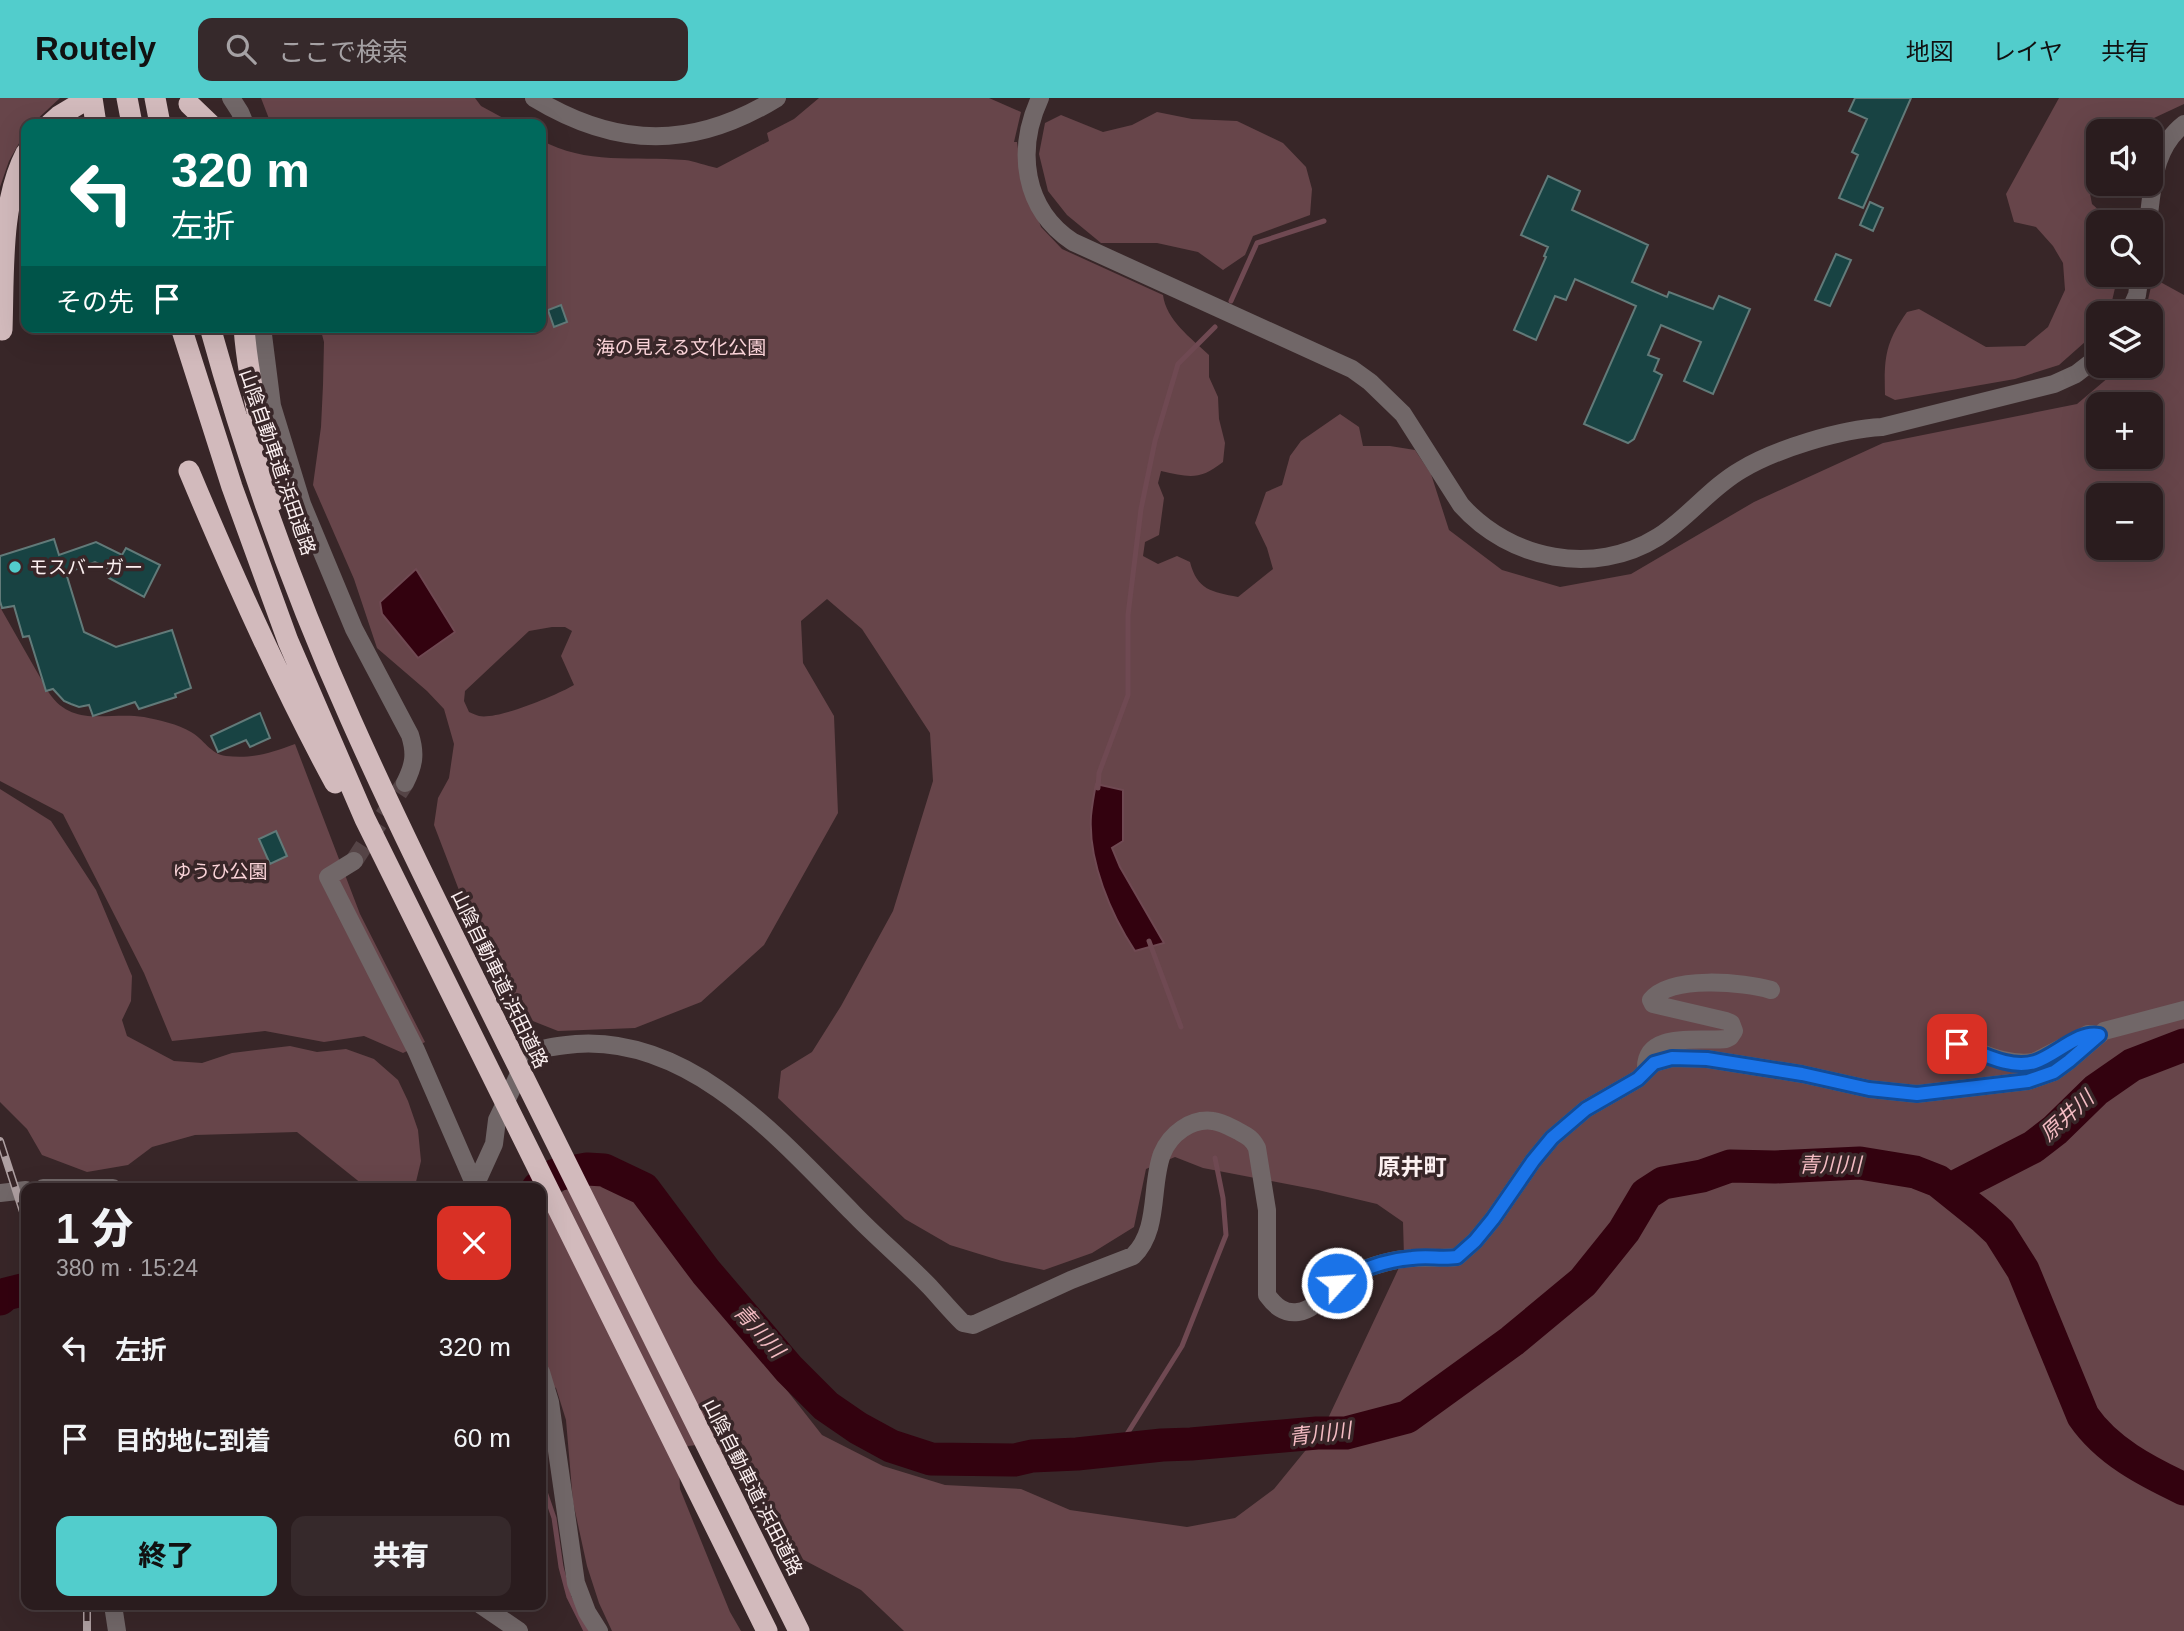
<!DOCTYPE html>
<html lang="ja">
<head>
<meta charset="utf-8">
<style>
  :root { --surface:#2a1c1e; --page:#36292b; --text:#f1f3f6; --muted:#a5a1a4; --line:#463a3c; --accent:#52cdcc }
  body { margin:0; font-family:Arial,"Noto Sans JP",sans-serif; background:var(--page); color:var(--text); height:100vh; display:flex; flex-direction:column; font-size:26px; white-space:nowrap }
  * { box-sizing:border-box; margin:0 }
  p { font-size:23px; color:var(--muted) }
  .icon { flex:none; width:38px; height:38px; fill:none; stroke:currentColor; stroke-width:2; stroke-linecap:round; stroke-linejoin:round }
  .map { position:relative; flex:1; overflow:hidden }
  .panel { position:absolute; left:21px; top:1085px; width:525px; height:427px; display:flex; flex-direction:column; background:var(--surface); border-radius:14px; box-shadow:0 7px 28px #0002,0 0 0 2px var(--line) }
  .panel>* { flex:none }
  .hud { position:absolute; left:21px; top:21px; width:525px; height:214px; border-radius:14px; box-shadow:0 7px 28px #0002,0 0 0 2px var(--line); background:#00695c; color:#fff; overflow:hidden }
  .fabs { position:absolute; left:2086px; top:21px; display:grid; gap:14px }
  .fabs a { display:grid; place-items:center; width:77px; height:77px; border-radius:14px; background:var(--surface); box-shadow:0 7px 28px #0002,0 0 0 2px var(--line); font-size:35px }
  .pin { position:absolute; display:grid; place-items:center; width:60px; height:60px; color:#fff; margin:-30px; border-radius:14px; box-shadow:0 4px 10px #0006 }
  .me { position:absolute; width:77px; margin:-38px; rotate:64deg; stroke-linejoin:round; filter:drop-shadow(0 0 5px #0008) }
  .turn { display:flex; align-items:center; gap:24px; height:147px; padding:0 35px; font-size:32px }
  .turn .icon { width:91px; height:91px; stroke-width:2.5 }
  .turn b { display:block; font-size:49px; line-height:60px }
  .then { display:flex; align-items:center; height:66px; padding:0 35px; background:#0003; gap:14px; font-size:26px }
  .round { display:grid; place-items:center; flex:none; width:74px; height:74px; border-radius:14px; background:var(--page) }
  .overview { display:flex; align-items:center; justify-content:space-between; height:119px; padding:0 35px }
  h1 { font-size:42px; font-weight:800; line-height:52px }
  .primary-button { display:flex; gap:14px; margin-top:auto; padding:14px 35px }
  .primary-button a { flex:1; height:80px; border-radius:14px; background:var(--accent); color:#111; font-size:28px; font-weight:800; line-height:80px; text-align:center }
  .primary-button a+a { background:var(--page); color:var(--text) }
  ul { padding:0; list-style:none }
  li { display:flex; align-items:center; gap:21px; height:91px; padding:0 35px }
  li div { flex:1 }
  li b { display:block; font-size:26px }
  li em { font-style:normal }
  header { display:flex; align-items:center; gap:42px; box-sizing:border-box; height:98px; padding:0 35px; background:var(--accent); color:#111 }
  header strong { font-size:33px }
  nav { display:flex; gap:38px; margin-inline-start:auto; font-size:24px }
  .search { width:490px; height:63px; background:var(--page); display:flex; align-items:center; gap:18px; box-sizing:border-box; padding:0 24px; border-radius:14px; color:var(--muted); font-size:26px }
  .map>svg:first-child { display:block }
  .green { fill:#67454a; fill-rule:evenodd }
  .water { fill:#33020f; stroke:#6f4952; stroke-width:2 }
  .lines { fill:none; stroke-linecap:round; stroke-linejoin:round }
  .stream { stroke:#6f4952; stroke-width:5 }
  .river { stroke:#33020f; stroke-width:33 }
  .building { fill:#184343; stroke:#627a79; stroke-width:2 }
  .minor-tunnel { stroke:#554446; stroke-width:18; stroke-dasharray:18 9; stroke-linecap:butt }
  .minor { stroke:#716768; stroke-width:18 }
  .tertiary { stroke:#716768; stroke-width:18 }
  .motorway { stroke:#d2babc; stroke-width:21 }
  .rail-casing { stroke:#ae9fa1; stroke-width:8 }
  .rail { stroke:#382628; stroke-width:5; stroke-dasharray:16; stroke-linecap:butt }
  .route-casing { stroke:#114b97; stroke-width:18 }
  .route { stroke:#1a73e8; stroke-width:12 }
  .poi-dot { fill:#52cdcc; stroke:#382628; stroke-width:2.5 }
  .labels { text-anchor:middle; stroke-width:7; stroke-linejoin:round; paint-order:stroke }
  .park-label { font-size:19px; fill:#fad3d8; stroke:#382628 }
  .street-label { font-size:19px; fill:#fbeff0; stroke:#382628 }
  .poi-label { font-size:19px; fill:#fbeff0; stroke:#382628; text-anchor:start }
  .water-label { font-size:21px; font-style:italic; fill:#f4bcc3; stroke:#382628 }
  .quarter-label { font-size:23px; font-weight:bold; fill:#fbeff0; stroke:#382628 }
</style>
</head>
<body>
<header>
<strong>Routely</strong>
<div class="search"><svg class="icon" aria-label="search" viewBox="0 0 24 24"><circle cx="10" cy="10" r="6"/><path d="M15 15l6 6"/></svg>ここで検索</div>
<nav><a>地図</a><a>レイヤ</a><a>共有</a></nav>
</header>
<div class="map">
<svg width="2184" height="1533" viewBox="0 0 2184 1533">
  <rect width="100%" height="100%" fill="#382628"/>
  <path class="green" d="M0 0H60L32 26H26V33L9 63 0 89Z
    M261 0H475L481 8 514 26H271Z
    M819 0H989L1021 14 1014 44H1017L1022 78 1041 129 1062 151 1163 197C1166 222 1191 240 1209 257V279L1218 299 1219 321 1225 345 1223 364C1199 383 1189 379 1161 373L1158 385 1164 400 1159 437 1145 444 1143 458 1158 466 1177 458 1190 464C1197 492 1212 494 1238 499L1273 471 1267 450 1255 425 1266 394 1282 387 1290 358 1301 343 1340 316 1359 329 1363 348H1390L1415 352 1431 376 1449 432 1502 472 1560 489 1631 476 1754 404 1883 345 2077 306 2122 268H2151V215H2145L2153 180 2184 197V1533H904L861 1492 785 1452 751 1389 727 1360 714 1352 697 1347 688 1348 682 1353 679 1369 680 1391 730 1514 741 1533H612L599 1505 587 1468 573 1404 566 1322 556 1290 541 1282V1113C578 1075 589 1078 637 1096L659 1129 822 1337 883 1368 945 1387 1021 1391 1070 1412 1187 1429 1235 1420 1274 1391 1323 1331 1404 1159 1403 1124 1377 1106 1318 1092 1203 1070 1175 1059 1146 1071 1134 1129 1092 1155 1044 1172 1002 1163 950 1147 905 1121 778 1000 781 973 812 954 841 908 893 813 933 683 930 635 862 531 827 501 801 523 803 565 834 618 838 715 764 847 701 904 635 930 558 933 505 912 434 727 438 700 449 680 454 646 444 611 427 593 377 550 354 481 313 387 321 329 323 287 324 244 320 229H541V42C585 67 635 58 685 62 695 63 706 68 717 70L769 43 767 35 794 21ZM2098 306H2151V359H2098ZM2098 397H2151V450H2098ZM552 529H565L572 533 561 558 574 587C557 597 498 622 479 618 475 617 472 615 469 614L464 603 465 593 529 533Z
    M2059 0H2184V6L2126 33H2098V64L2087 80 2092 106 2112 124H2098V177H2118L2112 203 2106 215H2098V228L2094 236 2059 267 2015 281 1895 302 1885 297C1884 260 1885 245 1907 214L1919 211 1986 249 2025 248 2048 229 2065 192 2063 165 2053 148 2036 129 2014 124 2006 96Z
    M1157 14 1192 21 1237 23 1283 45 1306 69 1312 91 1310 117 1253 138 1245 157 1223 172 1198 154 1157 145H1101L1067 117 1048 93 1039 56 1045 25 1061 17 1103 34 1132 27Z
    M0 509 49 595C74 631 108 613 144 619 159 622 178 626 191 634 204 641 210 656 226 658 253 661 270 655 295 646L360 816 425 944 403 955 364 938 324 944 265 933 172 943 144 875 63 716 0 683Z
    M0 691 51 723 96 792 132 878 131 903 122 922 127 938 174 963 202 965 232 955 290 948 317 954 346 951 374 961 398 982 408 1003 418 1032 421 1063 415 1088 412 1090H367L297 1034 195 1037 152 1049 128 1067 87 1074 42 1057 27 1031 0 1004Z"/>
  <path class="water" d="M416 471 455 534 418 560 382 516 380 504Z
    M1096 686 1123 692V743L1112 750 1120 769 1164 845 1135 853C1111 817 1088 763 1091 718 1092 708 1094 696 1096 686Z"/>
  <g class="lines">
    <path class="stream" d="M1231 203 1257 145 1324 123
      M1098 690 1099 675 1128 597V517L1141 411 1155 343 1178 266 1215 229
      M1149 843 1181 929
      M1117 1352 1182 1248 1226 1137 1223 1100 1215 1060
      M541 1382 554 1420 561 1469 569 1499 586 1533"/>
    <path class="river" d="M538 1090 555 1077 587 1071 604 1072 644 1091 706 1174 789 1271 826 1308 858 1330 891 1348 931 1361 1015 1362 1032 1358 1077 1356 1162 1347 1191 1346 1317 1335H1346L1407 1319 1512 1243 1583 1184 1624 1133 1646 1096 1663 1085 1702 1078 1730 1068 1775 1069 1860 1065 1915 1074 1938 1083 1984 1120 1999 1134 2023 1172 2083 1318C2107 1353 2146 1373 2184 1391
      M1951 1091 2033 1049 2055 1032 2096 992 2132 967 2184 947
      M0 1201 6 1196 26 1191"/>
  </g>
  <path class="building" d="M1855 0H1911L1863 110 1839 100 1858 57 1852 54 1867 21 1849 13Z
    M1548 78 1580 93 1572 112 1648 147 1632 184 1667 199 1669 194 1713 211 1719 198 1750 211 1713 296 1684 283 1701 244 1661 227 1648 257 1659 261 1654 273 1662 277 1634 341 1628 345 1584 326 1636 208 1575 181 1566 202 1555 198 1536 242 1514 232 1546 159 1544 158 1548 149 1521 137Z
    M1870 104 1883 110 1873 133 1860 127Z
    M1836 156 1851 162 1830 208 1815 202Z
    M561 207 567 224 554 229 548 212Z
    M54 441 59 457 96 444 122 457 126 450 160 467 144 499 109 480 113 473 95 464 66 475 84 534 116 549 172 532 191 590 175 596 176 599 139 611 135 604 93 618 89 607 79 609 71 606 64 603 53 591 46 593 29 538 23 539 14 508 2 510 0 503V458Z
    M260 615 270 640 250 649 246 642 218 654 211 638Z
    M276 733 287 758 270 766 259 741Z"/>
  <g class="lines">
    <path class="minor-tunnel" d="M354 763 405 685"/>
    <path class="minor" d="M231 0 240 14 245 26
      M1040 0C1016 52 1023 111 1073 144L1352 271 1370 284 1403 316 1461 407C1510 462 1594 479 1658 439 1688 420 1710 390 1741 372 1776 351 1841 331 1882 329L2054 286 2076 276 2098 259
      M2148 124C2153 88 2153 50 2184 26
      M2129 215 2137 197 2140 177
      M262 229 272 308 302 406 354 531 410 637C416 656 414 667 405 685
      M354 763 328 779 416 952 476 1090
      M1957 946C1983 955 2006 968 2034 964L2088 936H2093
      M1646 972C1644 932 1700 944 1726 941L1730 939 1734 933 1731 925 1726 923 1653 906 1651 902C1670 877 1744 884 1771 892
      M43 1090H113
      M474 1090 494 1046 497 1022 529 955C545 949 558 948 576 946 691 938 779 1040 853 1115 878 1141 906 1164 930 1189 941 1201 951 1213 963 1225L973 1227 1071 1182 1133 1158C1160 1132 1150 1088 1162 1056 1170 1036 1191 1020 1213 1023 1222 1024 1230 1029 1238 1033 1247 1038 1252 1040 1257 1050L1267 1112V1197C1275 1208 1284 1216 1298 1214 1319 1211 1332 1186 1351 1177 1369 1168 1394 1161 1414 1160 1428 1159 1443 1161 1457 1159L1475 1143 1493 1121 1533 1063 1552 1040 1586 1011 1638 981 1654 965 1672 960 1707 961 1802 976 1869 991 1917 996 2028 983 2054 974 2069 963 2104 933 2184 912
      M0 1095 26 1092
      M541 1274 550 1304 576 1485 587 1514 599 1533
      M113 1507 117 1533
      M481 1507 519 1533"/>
    <path class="tertiary" d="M534 0C618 51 694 51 777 0"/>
    <path class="motorway" d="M92 0 96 26
      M127 0 132 26
      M155 0 160 26
      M189 6 210 26
      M50 26 59 18 84 3
      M181 229 232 389 288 543 365 721 767 1533
      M210 229C247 363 294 495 351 622 400 732 454 839 507 946 604 1142 701 1338 799 1533
      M244 229C248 288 266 344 274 403
      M2 232C4 175 0 105 26 55
      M189 373C233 478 280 584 335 685"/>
    <defs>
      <path id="rail" d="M0 1043 26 1123
        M87 1507V1533"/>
    </defs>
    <use href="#rail" class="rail-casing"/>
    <use href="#rail" class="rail"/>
  </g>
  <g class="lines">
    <defs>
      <path id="route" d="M1337 1185C1359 1172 1386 1162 1412 1160 1427 1158 1442 1161 1457 1159L1475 1143 1493 1121 1533 1063 1552 1040 1586 1011 1638 981 1654 965 1672 960 1707 961 1802 976 1869 991 1917 996 2028 983 2054 974 2069 963 2099 937C2079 932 2055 958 2035 964 2009 972 1980 954 1957 946"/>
    </defs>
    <use href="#route" class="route-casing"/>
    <use href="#route" class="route"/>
  </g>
  <circle class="poi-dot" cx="15" cy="469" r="7"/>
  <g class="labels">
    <g class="park-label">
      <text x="681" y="256">海の見える文化公園</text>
      <text x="220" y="780">ゆうひ公園</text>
    </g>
    <g class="street-label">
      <text transform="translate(278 364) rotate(71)" y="7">山陰自動車道;浜田道路</text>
      <text transform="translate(500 881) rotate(64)" y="7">山陰自動車道;浜田道路</text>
      <text transform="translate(753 1389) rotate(63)" y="7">山陰自動車道;浜田道路</text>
    </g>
    <g class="poi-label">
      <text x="29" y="476">モスバーガー</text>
    </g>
    <g class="water-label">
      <text transform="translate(2067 1018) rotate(-42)" y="7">原井川</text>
      <text x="1830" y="1074">青川川</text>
      <text transform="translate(759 1233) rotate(48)" y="7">青川川</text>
      <text transform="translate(1320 1336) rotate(-7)" y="7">青川川</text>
    </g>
    <g class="quarter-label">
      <text x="1412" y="1077">原井町</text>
    </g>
  </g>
</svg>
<div class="fabs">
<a><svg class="icon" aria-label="sound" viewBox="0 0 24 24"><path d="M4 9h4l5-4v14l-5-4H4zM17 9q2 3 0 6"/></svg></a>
<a><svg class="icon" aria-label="search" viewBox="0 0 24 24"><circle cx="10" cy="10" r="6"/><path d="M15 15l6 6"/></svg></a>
<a><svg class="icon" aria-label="layers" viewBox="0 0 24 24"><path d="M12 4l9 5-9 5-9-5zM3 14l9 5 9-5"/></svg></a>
<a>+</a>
<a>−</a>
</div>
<div class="pin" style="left:1957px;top:946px;background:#d93025"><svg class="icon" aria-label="arrive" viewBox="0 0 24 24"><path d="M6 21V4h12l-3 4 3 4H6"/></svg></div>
<svg class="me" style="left:1337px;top:1185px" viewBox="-20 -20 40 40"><circle r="17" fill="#1a73e8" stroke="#fff" stroke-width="3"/><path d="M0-11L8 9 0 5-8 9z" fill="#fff"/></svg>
<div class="hud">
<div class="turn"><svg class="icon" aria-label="left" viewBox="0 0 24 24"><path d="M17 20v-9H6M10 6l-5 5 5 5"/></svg><div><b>320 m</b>左折</div></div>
<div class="then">その先<svg class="icon" aria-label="arrive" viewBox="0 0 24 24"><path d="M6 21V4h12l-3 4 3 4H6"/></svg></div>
</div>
<section class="panel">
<div class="overview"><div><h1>1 分</h1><p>380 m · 15:24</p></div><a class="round" style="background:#d93025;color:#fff"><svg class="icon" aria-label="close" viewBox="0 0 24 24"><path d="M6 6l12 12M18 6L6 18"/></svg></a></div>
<ul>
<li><svg class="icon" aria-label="left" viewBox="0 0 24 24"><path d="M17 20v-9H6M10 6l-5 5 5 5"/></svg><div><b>左折</b></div><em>320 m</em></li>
<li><svg class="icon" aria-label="arrive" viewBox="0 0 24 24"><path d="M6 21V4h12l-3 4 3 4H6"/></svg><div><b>目的地に到着</b></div><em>60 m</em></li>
</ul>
<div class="primary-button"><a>終了</a><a>共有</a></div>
</section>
</div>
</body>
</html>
